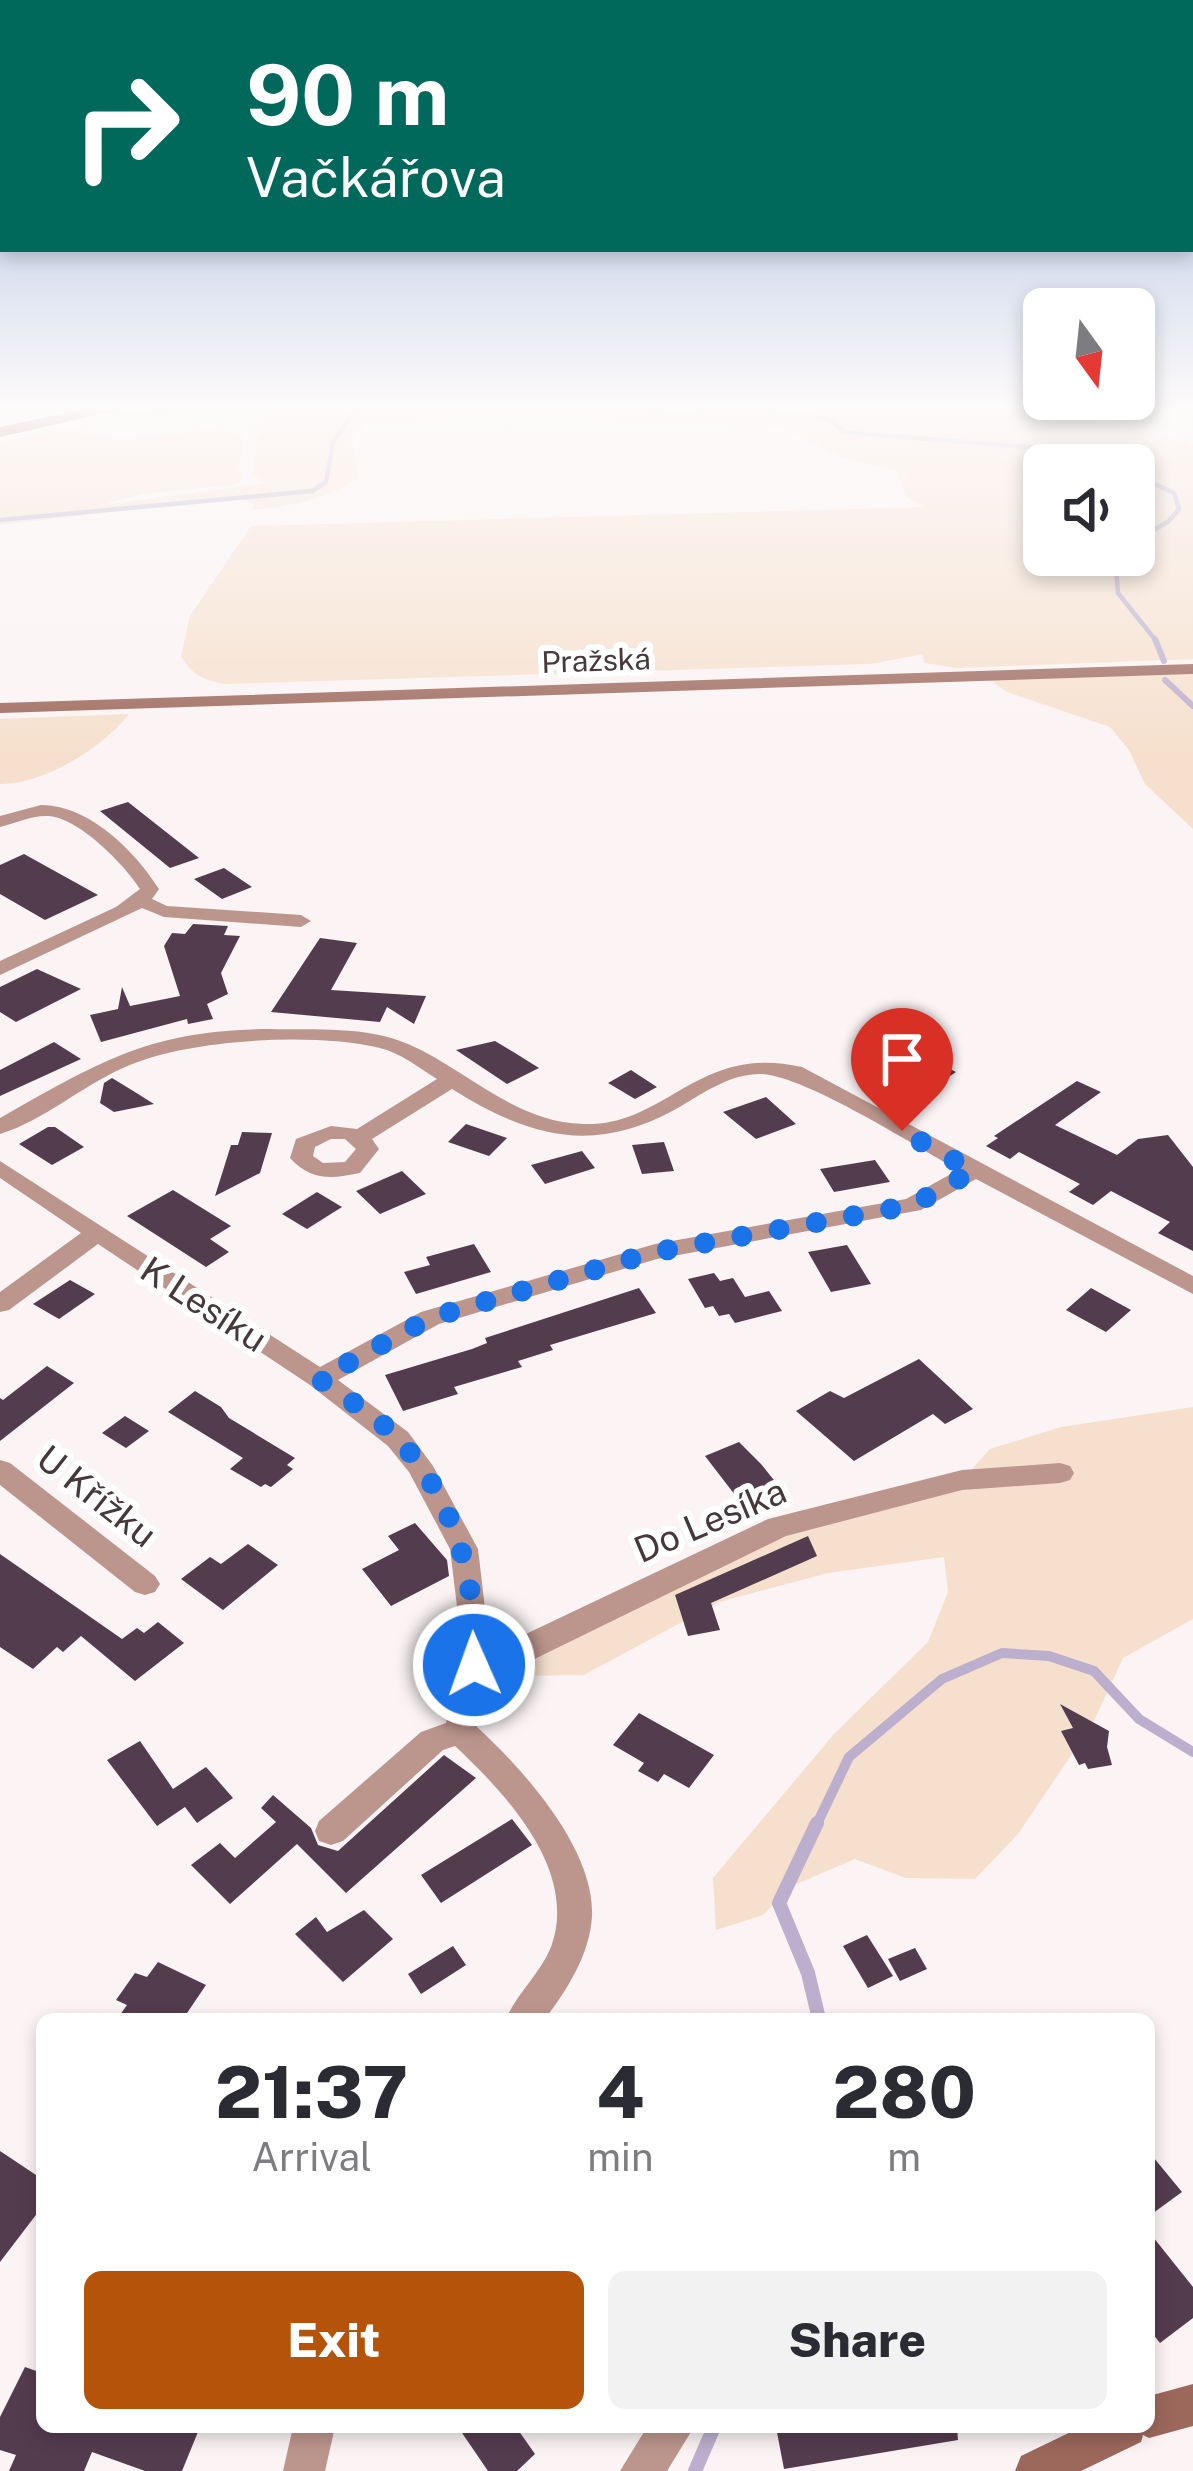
<!DOCTYPE html>
<html lang="en">
<head>
<meta charset="utf-8">
<style>
  :root { --surface:#fff; --page:#f2f2f3; --text:#2b2b33; --muted:#7c7c81; --accent:#b45309 }
  body { margin:0; font-family:"Public Sans",sans-serif; background:var(--page); color:var(--text); height:100vh; display:flex; flex-direction:column; font-size:45px; white-space:nowrap }
  * { box-sizing:border-box; margin:0 }
  p { font-size:39px; color:var(--muted) }
  .icon { flex:none; width:66px; height:66px; fill:none; stroke:currentColor; stroke-width:2; stroke-linecap:round; stroke-linejoin:round }
  .map { position:relative; flex:1; overflow:hidden }
  .panel { position:absolute; left:36px; top:2013px; width:1119px; height:420px; display:flex; flex-direction:column; background:var(--surface); border-radius:18px; box-shadow:0 6px 18px #0003 }
  .panel>* { flex:none }
  .top-card { position:absolute; left:0px; top:0px; width:1194px; height:252px; box-shadow:0 6px 18px #0003; background:#00695c; color:#fff; overflow:hidden }
  .needle { width:78px; rotate:165deg }
  .fabs { position:absolute; left:1023px; top:288px; display:grid; gap:24px }
  .fabs a { display:grid; place-items:center; width:132px; height:132px; border-radius:18px; background:var(--surface); box-shadow:0 6px 18px #0003; font-size:60px }
  .pin { position:absolute; display:grid; place-items:center; width:102px; height:102px; color:#fff; margin:-123px -51px; border-radius:50% 50% 50% 0; rotate:-45deg; box-shadow:0 0 12px #0007 }
  .pin .icon { rotate:45deg }
  .me { position:absolute; width:132px; margin:-66px; rotate:358deg; stroke-linejoin:round; filter:drop-shadow(0 0 9px #0008) }
  .turn { display:flex; align-items:center; gap:42px; height:252px; padding:0 48px; font-size:54px }
  .turn .icon { width:156px; height:156px; stroke-width:2.5 }
  .turn b { display:block; font-size:84px; line-height:102px }
  .eta { display:flex; justify-content:space-evenly; align-items:center; height:204px; text-align:center }
  .eta b { font-size:72px; font-weight:800; line-height:84px }
  .button { display:flex; gap:24px; margin-top:auto; padding:24px 48px }
  .button a { flex:1; height:138px; border-radius:18px; background:var(--accent); color:#fff; font-size:48px; font-weight:800; line-height:138px; text-align:center }
  .button a+a { background:var(--page); color:var(--text) }
  .map>svg:first-child { display:block }
  .green { fill:#f6e0cd; fill-rule:evenodd }
  .lines { fill:none; stroke-linecap:round; stroke-linejoin:round }
  .stream-far3 { stroke:#bcafcd; stroke-width:4.5 }
  .stream-far2 { stroke:#bcafcd; stroke-width:6 }
  .stream-far1 { stroke:#bcafcd; stroke-width:10 }
  .stream { stroke:#bcafcd; stroke-width:14 }
  .building { fill:#543c4f }
  .street { fill:#bc968d; fill-rule:evenodd }
  .secondary { fill:#9d685c; fill-rule:evenodd }
  .highway { fill:#70281b; fill-rule:evenodd }
  .route { stroke:#1a73e8; stroke-width:21; stroke-dasharray:0 37.8 }
  .labels { text-anchor:middle; stroke-width:12; stroke-linejoin:round; paint-order:stroke }
  .far-street-label { font-size:30px; fill:#46383b; stroke:#fff }
  .street-label { font-size:36px; fill:#46383b; stroke:#fff }
</style>
</head>
<body>
<div class="map">
<svg width="1193" height="2471" viewBox="0 0 1193 2471">
  <rect width="100%" height="100%" fill="#fbf3f4"/>
  <path class="green" d="M277 410H998L1094 419 1188 443 1193 445V659L956 668 924 663 923 654 871 664 225 684C203 680 192 675 181 656L190 616 251 526 924 507 906 497 897 471 842 457 778 427 511 414 366 422 353 439 358 477C325 501 290 506 251 510L254 504 242 498 210 500 0 525V442L74 427 87 434 122 439 210 430 244 434 239 468 244 476 238 484 142 494 98 506 266 483 252 474 258 436ZM1134 465V555H1044V465Z
    M1193 674V829L1145 784 1129 750 1110 727 1007 692 990 680Z
    M129 714C103 748 42 785 0 784V719Z
    M1193 1407V1619L1123 1658 1093 1723 1018 1834 975 1879 906 1878 855 1859 792 1886 763 1915 716 1930 713 1878 834 1734 928 1642 948 1592 944 1557 828 1573 719 1602 584 1675 520 1676 570 1626 726 1551 962 1480 990 1449 1061 1427Z"/>
  <g class="lines">
    <path class="stream-far3" d="M98 410 132 415 184 410
      M640 410 686 414 706 410
      M763 410 830 419 842 431 852 433 1054 449 1107 465
      M1134 474 1174 493 1179 509 1169 521 1134 542
      M0 520 312 491 326 482 333 443 354 410
      M1115 555 1118 593 1157 642"/>
    <path class="stream-far2" d="M1155 639 1164 661
      M1165 680 1193 706"/>
    <path class="stream-far1" d="M816 1826 849 1757 942 1679 1002 1653 1049 1656 1094 1671 1139 1719 1193 1752"/>
    <path class="stream" d="M817 1823 779 1903 808 1973 819 2019
      M695 2471 714 2427"/>
  </g>
  <path class="building" d="M128 802 199 858 170 868 100 811Z
    M24 854 98 895 45 920 0 894V865Z
    M224 868 252 887 222 899 194 879Z
    M193 924 228 926 224 935 240 936 221 973 228 994 207 1004 213 1019 188 1024 187 1019 101 1042 90 1015 118 1009 122 987 130 1006 180 996 164 946 172 933 185 934Z
    M320 938 357 943 331 990 426 996 414 1024 387 1007 380 1022 271 1012Z
    M37 969 81 989 16 1022 0 1012V987Z
    M495 1041 515 1053 539 1068 507 1084 456 1050Z
    M54 1042 81 1059 0 1096V1070Z
    M896 1046 926 1062 930 1059 956 1072 922 1095 865 1066Z
    M631 1070 637 1074 657 1087 635 1099 608 1083Z
    M112 1078 130 1089 154 1104 114 1112 100 1103 104 1083Z
    M1077 1081 1101 1092 1055 1125 1117 1155 1138 1139 1168 1135 1193 1167V1251L1158 1233 1170 1222 1111 1191 1093 1205 1069 1192 1080 1184 1019 1152 1010 1159 986 1146 998 1138 994 1136Z
    M766 1097 796 1124 756 1139 723 1112Z
    M466 1124 507 1138 489 1156 448 1142Z
    M48 1127H55L84 1147 52 1165 19 1144Z
    M242 1132 272 1133 260 1173 215 1196 231 1145H238Z
    M664 1142 674 1171 642 1174 632 1145Z
    M582 1151 595 1168 545 1184 531 1165Z
    M875 1160 890 1182 834 1192 820 1169Z
    M402 1171 426 1194 380 1214 356 1191Z
    M173 1190 231 1226 210 1239 229 1252 206 1267 127 1216Z
    M317 1192 342 1207 307 1229 282 1214Z
    M474 1244 491 1272 416 1294 404 1272 430 1265 426 1257Z
    M847 1245 871 1284 831 1292 808 1252Z
    M714 1273 720 1281 733 1278 745 1297 769 1291 782 1311 735 1323 729 1314 719 1316 713 1306 705 1308 688 1279Z
    M70 1280 95 1294 59 1319 33 1304Z
    M639 1288 656 1313 550 1345 553 1350 518 1361 522 1367 454 1387 458 1394 403 1411 385 1375 472 1349 487 1343 485 1338Z
    M1091 1288 1131 1310 1106 1332 1066 1310Z
    M919 1359 973 1409 945 1424 933 1414 854 1461 796 1411 830 1391 844 1398Z
    M47 1366 74 1383 0 1441V1398L3 1400Z
    M195 1391 221 1407 229 1418 295 1458 287 1465 293 1469 271 1487 265 1484 261 1487 230 1469 243 1458 168 1412Z
    M125 1416 149 1431 126 1448 102 1433Z
    M739 1442 761 1464 790 1500 756 1514 739 1493 735 1495 705 1456Z
    M415 1523 447 1560 449 1576 391 1606 362 1569 399 1550 388 1536Z
    M808 1536 817 1556 711 1603 720 1630 688 1636 675 1595Z
    M248 1544 278 1565 223 1610 181 1579 210 1557 221 1564Z
    M0 1554 122 1639 137 1628 144 1633 158 1622 184 1643 135 1681 81 1636 63 1652 57 1647 33 1669 0 1647Z
    M1060 1704 1109 1731 1107 1747 1112 1765 1088 1769 1085 1763 1079 1765 1061 1731 1073 1728Z
    M639 1713 714 1755 689 1788 664 1774 658 1782 638 1771 644 1763 613 1745Z
    M140 1741 173 1789 206 1767 233 1798 197 1823 185 1807 157 1826 107 1760Z
    M444 1755 476 1778 346 1893 297 1844 230 1904 191 1865 220 1843 235 1858 276 1822 261 1808 273 1795 311 1828 318 1845 338 1851Z
    M512 1819 532 1845 441 1903 421 1875Z
    M364 1910 393 1939 343 1982 295 1934 316 1917 327 1932Z
    M867 1935 893 1976 868 1988 843 1946Z
    M453 1946 466 1965 421 1994 408 1974Z
    M915 1948 927 1969 900 1981 888 1959Z
    M158 1962 206 1985 183 2019H117L127 2005 116 2000 135 1973 147 1977Z
    M0 2151 42 2179V2207L0 2262Z
    M1149 2152 1182 2192 1149 2216Z
    M1149 2232 1193 2287V2318L1160 2343 1149 2329Z
    M25 2367 42 2373V2427H200L182 2471H145L92 2452 84 2471H9L16 2455 0 2450V2417Z
    M458 2427H516L535 2454 517 2471H488Z
    M776 2427H957L958 2440 784 2469Z"/>
  <g class="lines">
    <path class="street" d="M41 805C89 805 135 851 159 889L152 899 167 906 301 915 311 921 301 927 164 917 142 908 0 975V961L116 907 140 889C125 865 78 817 48 816 32 815 16 823 0 827V816Z
      M270 1029C314 1030 367 1026 408 1044 468 1070 514 1122 583 1124 667 1127 697 1043 802 1067L1193 1276V1294L976 1179 921 1210 657 1259 439 1324 338 1380 408 1432 433 1466 478 1549 490 1651 768 1519 962 1470 1060 1463 1070 1466 1074 1473 1070 1480 1060 1483 962 1490 786 1536 508 1672 487 1676 477 1727C523 1769 595 1849 592 1916 590 1954 567 1990 545 2019H506C517 1993 540 1974 551 1947 579 1871 506 1794 455 1746L443 1750 343 1841 331 1845 319 1841 315 1831 319 1821 421 1732 446 1723 459 1665 460 1631 450 1549 409 1472 388 1446 310 1385 98 1244 9 1310 0 1312V1292L81 1233 0 1178V1161L320 1367 421 1312 655 1244 906 1199 958 1170C915 1146 804 1075 760 1074 729 1074 702 1094 676 1109 593 1155 529 1137 452 1089L372 1139 379 1149 360 1173C331 1179 311 1181 290 1158L296 1139 331 1126 357 1129 437 1079C419 1068 401 1053 380 1048 313 1032 185 1039 123 1068 82 1086 43 1121 0 1134V1118C101 1061 150 1030 270 1029ZM331 1139H345L356 1149 345 1162 323 1163 313 1156 315 1147Z
      M0 1460 10 1463 155 1576 160 1584 155 1592 145 1595 135 1592 0 1485Z
      M293 2427H335L325 2471H283Z
      M647 2427H694L667 2471H620Z"/>
    <path class="secondary" d="M1193 664V674L0 713V703Z
      M1193 2384V2426L1149 2438 1143 2435 1141 2442 1081 2471H1015L1021 2456 1081 2427H1149V2396Z"/>
    <path class="highway" d="M81 410H117L0 437V427Z"/>
  </g>
  <linearGradient id="sky" x2="0" y2="1"><stop stop-color="#96b2dd"/><stop offset="0.54" stop-color="#fdfafa"/><stop offset="1" stop-color="#fdfafa" stop-opacity="0"/></linearGradient>
  <rect width="1193" height="756" fill="url(#sky)"/>
  <g class="lines">
    <path class="route" d="M474 1665C478 1585 456 1502 400 1441 379 1417 345 1398 319 1379L430 1318 655 1252 913 1205 973 1171 902 1131"/>
  </g>
  <g class="labels">
    <g class="far-street-label">
      <text transform="translate(596 661) rotate(-2)" y="10">Pražská</text>
    </g>
    <g class="street-label">
      <text transform="translate(204 1304) rotate(33)" y="13">K Lesíku</text>
      <text transform="translate(97 1496) rotate(38)" y="13">U Křížku</text>
      <text transform="translate(710 1520) rotate(-23)" y="13">Do Lesíka</text>
    </g>
  </g>
</svg>
<div class="fabs">
<a><svg class="needle" viewBox="-14 -14 28 28"><path d="M0-13l5 13h-10z" fill="#e53935"/><path d="M0 13l5-13h-10z" fill="#7c7c81"/></svg></a>
<a><svg class="icon" aria-label="sound" viewBox="0 0 24 24"><path d="M4 9h4l5-4v14l-5-4H4zM17 9q2 3 0 6"/></svg></a>
</div>
<div class="pin" style="left:902px;top:1131px;background:#d93025"><svg class="icon" aria-label="arrive" viewBox="0 0 24 24"><path d="M6 21V4h12l-3 4 3 4H6"/></svg></div>
<svg class="me" style="left:474px;top:1665px" viewBox="-20 -20 40 40"><circle r="17" fill="#1a73e8" stroke="#fff" stroke-width="3"/><path d="M0-11L8 9 0 5-8 9z" fill="#fff"/></svg>
<div class="top-card">
<div class="turn"><svg class="icon" aria-label="right" viewBox="0 0 24 24"><path d="M7 20v-9h11M14 6l5 5-5 5"/></svg><div><b>90 m</b>Vačkářova</div></div>
</div>
<section class="panel">
<div class="eta">
<div><b>21:37</b><p>Arrival</p></div>
<div><b>4</b><p>min</p></div>
<div><b>280</b><p>m</p></div>
</div>
<div class="button"><a>Exit</a><a>Share</a></div>
</section>
</div>
</body>
</html>
